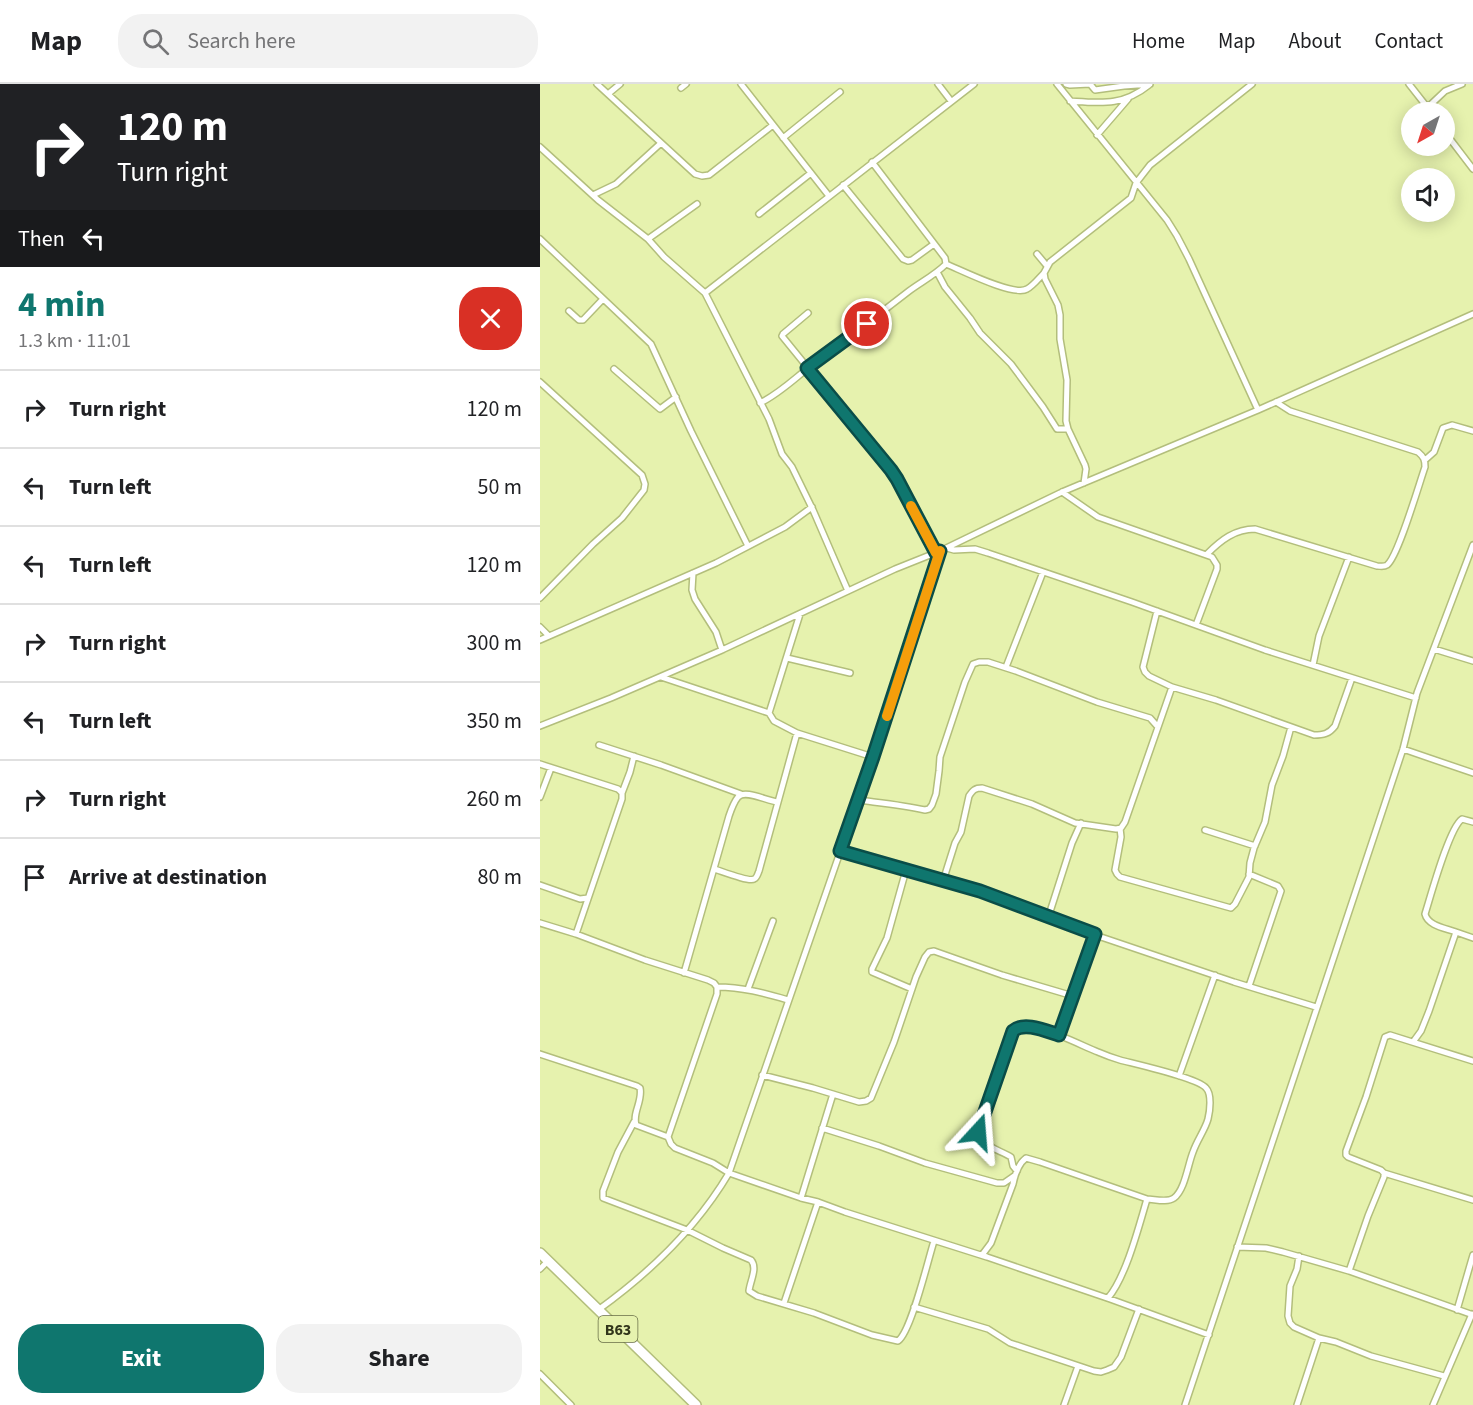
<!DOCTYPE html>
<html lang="en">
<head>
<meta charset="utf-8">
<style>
  :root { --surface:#fff; --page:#f2f2f2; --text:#202124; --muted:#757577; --line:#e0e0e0; --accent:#0f766e }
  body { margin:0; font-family:"Source Sans 3",sans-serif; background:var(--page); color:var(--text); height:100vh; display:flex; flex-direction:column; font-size:22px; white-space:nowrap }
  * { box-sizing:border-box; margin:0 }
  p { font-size:20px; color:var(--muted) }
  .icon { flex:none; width:33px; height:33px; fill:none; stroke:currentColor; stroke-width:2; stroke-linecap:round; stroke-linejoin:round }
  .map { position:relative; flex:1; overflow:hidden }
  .drawer { display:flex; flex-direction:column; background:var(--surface); width:540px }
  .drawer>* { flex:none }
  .top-card { background:#202124; color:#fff; overflow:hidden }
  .needle { width:39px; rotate:219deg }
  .controls { position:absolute; left:861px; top:18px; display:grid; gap:12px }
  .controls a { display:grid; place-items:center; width:54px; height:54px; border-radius:50%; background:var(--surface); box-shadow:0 3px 15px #0003; font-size:30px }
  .pin { position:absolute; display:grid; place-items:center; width:51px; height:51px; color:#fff; margin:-26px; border:3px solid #fff; border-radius:50%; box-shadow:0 2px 6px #0007 }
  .me { position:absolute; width:66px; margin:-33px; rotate:19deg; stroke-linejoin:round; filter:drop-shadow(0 0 4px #0008) }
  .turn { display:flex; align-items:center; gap:21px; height:126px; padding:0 18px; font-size:27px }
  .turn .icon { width:78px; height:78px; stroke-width:2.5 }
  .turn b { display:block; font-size:42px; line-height:51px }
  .then { display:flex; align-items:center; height:57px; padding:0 18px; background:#0003; gap:12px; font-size:22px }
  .round { display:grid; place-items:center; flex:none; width:63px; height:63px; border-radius:24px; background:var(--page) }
  .overview { display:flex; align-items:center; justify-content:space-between; height:102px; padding:0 18px }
  h1 { font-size:36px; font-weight:700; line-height:45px; color:var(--accent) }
  .cta { display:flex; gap:12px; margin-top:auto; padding:12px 18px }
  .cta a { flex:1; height:69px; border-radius:24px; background:var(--accent); color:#fff; font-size:24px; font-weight:700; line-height:69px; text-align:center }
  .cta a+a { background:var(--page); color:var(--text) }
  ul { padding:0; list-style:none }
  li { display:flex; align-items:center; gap:18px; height:78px; padding:0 18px; border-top:2px solid var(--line) }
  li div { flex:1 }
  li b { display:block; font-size:22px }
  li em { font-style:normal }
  header { display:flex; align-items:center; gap:36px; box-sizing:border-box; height:84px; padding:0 30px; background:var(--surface); border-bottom:2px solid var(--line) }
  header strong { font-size:28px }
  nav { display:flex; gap:33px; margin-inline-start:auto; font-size:21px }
  .search { width:420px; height:54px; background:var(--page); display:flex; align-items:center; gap:15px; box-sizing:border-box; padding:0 21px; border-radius:24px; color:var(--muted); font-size:22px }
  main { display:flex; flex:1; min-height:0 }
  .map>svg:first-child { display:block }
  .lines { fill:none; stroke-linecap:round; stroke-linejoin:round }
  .street-casing { stroke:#b3be7c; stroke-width:8 }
  .highway-casing { stroke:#b3be7c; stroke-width:12 }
  .street { stroke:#fff; stroke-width:5 }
  .highway { stroke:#fff; stroke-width:9 }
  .route-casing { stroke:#0a4d48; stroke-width:15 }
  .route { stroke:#0f766e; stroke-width:10 }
  .slow { stroke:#f59e0b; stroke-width:10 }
  .labels { text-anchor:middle; stroke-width:4.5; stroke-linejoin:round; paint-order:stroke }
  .shield { fill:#e6f2ae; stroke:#686e47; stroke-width:1.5 }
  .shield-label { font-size:16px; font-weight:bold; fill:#32361b }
</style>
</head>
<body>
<header>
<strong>Map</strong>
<div class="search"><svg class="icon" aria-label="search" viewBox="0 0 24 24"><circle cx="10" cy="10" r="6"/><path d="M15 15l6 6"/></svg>Search here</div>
<nav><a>Home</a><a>Map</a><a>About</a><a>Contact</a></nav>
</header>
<main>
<section class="drawer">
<div class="top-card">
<div class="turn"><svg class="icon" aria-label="right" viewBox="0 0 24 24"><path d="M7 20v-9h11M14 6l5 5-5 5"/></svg><div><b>120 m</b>Turn right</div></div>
<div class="then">Then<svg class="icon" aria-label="left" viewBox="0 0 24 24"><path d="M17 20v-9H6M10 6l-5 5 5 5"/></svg></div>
</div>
<div class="overview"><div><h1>4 min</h1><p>1.3 km · 11:01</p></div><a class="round" style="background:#d93025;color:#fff"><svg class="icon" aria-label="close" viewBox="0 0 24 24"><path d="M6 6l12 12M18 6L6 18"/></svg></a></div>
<ul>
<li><svg class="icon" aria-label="right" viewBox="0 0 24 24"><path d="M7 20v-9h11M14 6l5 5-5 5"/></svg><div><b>Turn right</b></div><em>120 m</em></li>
<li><svg class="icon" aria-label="left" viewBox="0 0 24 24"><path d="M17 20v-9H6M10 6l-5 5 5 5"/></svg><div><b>Turn left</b></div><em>50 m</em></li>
<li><svg class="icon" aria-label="left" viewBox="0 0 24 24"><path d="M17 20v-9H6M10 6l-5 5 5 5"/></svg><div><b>Turn left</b></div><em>120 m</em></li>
<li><svg class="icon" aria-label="right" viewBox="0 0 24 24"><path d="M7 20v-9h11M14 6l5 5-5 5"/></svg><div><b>Turn right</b></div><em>300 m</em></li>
<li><svg class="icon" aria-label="left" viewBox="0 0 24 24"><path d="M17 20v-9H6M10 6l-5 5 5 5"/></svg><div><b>Turn left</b></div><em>350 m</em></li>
<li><svg class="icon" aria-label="right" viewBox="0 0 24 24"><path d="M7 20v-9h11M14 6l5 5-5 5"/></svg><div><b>Turn right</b></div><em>260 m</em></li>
<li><svg class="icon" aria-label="arrive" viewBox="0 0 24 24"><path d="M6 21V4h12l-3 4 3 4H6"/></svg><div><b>Arrive at destination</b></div><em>80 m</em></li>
</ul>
<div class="cta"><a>Exit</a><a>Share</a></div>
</section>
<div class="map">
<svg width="933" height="1321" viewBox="0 0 933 1321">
  <rect width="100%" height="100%" fill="#e6f2ae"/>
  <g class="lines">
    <defs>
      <path id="street" d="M57 0 155 90 162 92 169 91 233 41
        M201 0 289 112
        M398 0 411 17
        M517 0 627 136 637 152 649 175 718 326
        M526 0 530 1 550 0 555 6 584 2 610 0
        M869 0 891 28
        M141 4 146 0
        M68 10 80 0
        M530 17C562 19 583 22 609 1
        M887 24 905 7 922 0
        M904 47 933 85
        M557 51 588 15
        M243 54 300 8
        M0 63 58 116 108 155 124 173 165 209
        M303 101 363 175 368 177 372 176 394 160
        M53 111 76 100 121 59
        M219 130 271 89
        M0 155 111 260 151 347 208 462
        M108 155 157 120
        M497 170 507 182
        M406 180C421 186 474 213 487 205 493 202 499 194 504 189
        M397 188 405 203 430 234 440 249 471 280 503 323 517 345H528
        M29 227 39 236H43L63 215
        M268 229 243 250 242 252 351 386 357 395 396 469
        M74 285 120 325 136 313
        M0 298 102 391 105 400 104 406 82 434 53 460 0 514
        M220 319C241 309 258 291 276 278 307 255 338 231 369 207 381 198 395 191 406 180L405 174 332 78
        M885 376 894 368 903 344 912 341 933 347
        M544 399 546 385 545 381 528 345 526 337 527 296 520 255V231L518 221 505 195 504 189 510 178 591 114 596 99 610 81 712 0
        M522 408 558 433 672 473 677 481V485L656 541
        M407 464 414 466 435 465 448 469 592 518 725 566 876 614
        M667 470C681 456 695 445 715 445L837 482C841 482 844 483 847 481 858 473 879 400 885 383 885 376 884 373 878 368L750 327 736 318
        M153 489 152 506 155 515 176 548 182 566
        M308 507 273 426 252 383 242 370 229 335 165 209 434 0
        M617 527 603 583 605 588 609 592 632 603 676 616 774 651C783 651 789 650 795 642L812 594
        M260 530 229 629 234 637 257 649 333 673
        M0 543 9 552
        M0 556 176 479 245 443 272 423
        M894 565 933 577
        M247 574 310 589
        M773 581 779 552 809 473
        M466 583 503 488
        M121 593 229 629
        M0 642 71 614 182 566 355 485 400 467 522 408 718 326 933 230
        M59 661 121 681 201 710
        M863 665 933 689
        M0 680 78 705 82 709V715L36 850
        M82 709 90 688 94 672
        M0 713 11 684
        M318 716C341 719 363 721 385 726L389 725 392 721 396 710 399 687 400 673 425 598 433 580 439 578H448L476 587 557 618 610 634 618 643
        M580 744 581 753 575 786 577 790 580 793 691 824 695 820 709 793 710 779 714 764 725 738 732 701 743 672 751 643
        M665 746 715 762
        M300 767 439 808 561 853 694 898 776 923
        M174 785C181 787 209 798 214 795 217 794 218 789 219 787L238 718
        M366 786 347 854 332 885V888L372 905
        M403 797 415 759 421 748 429 712C433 706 435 704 442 704L492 720 535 739 576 745 581 744 585 738 632 603
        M0 801 40 815 48 814
        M508 834 532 759 541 739
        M0 839 36 850 105 876 168 896 174 899 177 903V910L128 1053
        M916 848 933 854
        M144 889 189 732C191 726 194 718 198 713 205 705 227 717 238 718L257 649
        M709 902 741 807 738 802 709 790
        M177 903C202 903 224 909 248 916
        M208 905 233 837
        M519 951 555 851
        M873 958 881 947 889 927 916 848C905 844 888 842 885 830 891 811 909 744 922 735L933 738
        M0 970 97 1002 100 1004C103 1017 92 1029 96 1041L128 1053 131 1060 135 1064 173 1079 189 1089 261 1114 278 1118 305 1128 447 1173 570 1215 669 1251
        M222 991 273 1004 319 1018 326 1017 331 1014 354 958 376 893 385 873 389 868 394 867 462 891 533 912
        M639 992 675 891
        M94 1038 78 1068 63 1107V1114L147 1146 183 1164 211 1176C218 1184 210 1197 209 1207L217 1212 274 1229 332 1251 358 1257C371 1248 388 1176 394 1157
        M282 1044 339 1062 385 1079 457 1099H464L474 1092
        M477 1087 473 1082 471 1073C460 1066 440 1062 438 1048L473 947C488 932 541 962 558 968 565 971 573 974 580 976 595 980 658 994 666 1004 672 1010 670 1027 668 1035 665 1046 657 1056 653 1068 648 1080 645 1106 634 1114 627 1119 614 1115 607 1115
        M844 1089 933 1116
        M261 1114 293 1010
        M697 1163 726 1164 743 1168 809 1187 933 1231
        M442 1171 451 1159 473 1100C475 1090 478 1080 486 1074L500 1078 607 1115C599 1142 586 1193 568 1214
        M759 1172 757 1185 750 1202 748 1232 750 1239 754 1243 779 1254 796 1258 831 1272 904 1292
        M0 1185 8 1177
        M809 1187 828 1132 844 1093V1089L841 1086 808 1073 806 1071V1067L826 1013 845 953 850 951 933 977
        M244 1219 278 1118
        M374 1223 448 1245 470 1259 554 1287 561 1288 567 1286 574 1283 581 1273 599 1225
        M58 1226C108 1190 157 1143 189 1089L333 673 400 467
        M917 1226 933 1171
        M0 1290 31 1321
        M524 1321 538 1282
        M645 1321 863 665 877 609 933 461
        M757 1321 779 1254
        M893 1321 932 1230"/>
      <path id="highway" d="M0 1169 156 1321"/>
    </defs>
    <use href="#street" class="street-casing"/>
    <use href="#highway" class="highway-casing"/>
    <use href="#street" class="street"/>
    <use href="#highway" class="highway"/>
  </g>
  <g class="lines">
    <defs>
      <path id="route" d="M327 240 267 284 351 386 357 395 396 469 400 467 333 673 300 767 440 807 555 850 519 951C506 947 484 937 473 947L438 1048"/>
    </defs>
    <use href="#route" class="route-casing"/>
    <use href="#route" class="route"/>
    <path class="slow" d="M347 632 400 467 396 469 371 422"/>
  </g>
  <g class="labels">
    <rect class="shield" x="58.5" y="1232" width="39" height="26" rx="4.5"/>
    <g class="shield-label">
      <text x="78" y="1251">B63</text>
    </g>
  </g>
</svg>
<div class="controls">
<a><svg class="needle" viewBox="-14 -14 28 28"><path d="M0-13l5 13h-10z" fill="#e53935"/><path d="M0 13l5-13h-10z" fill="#757577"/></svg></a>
<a><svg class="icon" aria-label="sound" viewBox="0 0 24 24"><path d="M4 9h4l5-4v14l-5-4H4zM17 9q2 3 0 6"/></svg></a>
</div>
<div class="pin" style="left:327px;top:240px;background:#d93025"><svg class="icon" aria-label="arrive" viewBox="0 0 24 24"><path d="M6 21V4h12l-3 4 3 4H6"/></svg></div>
<svg class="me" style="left:438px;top:1048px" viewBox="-20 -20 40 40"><path d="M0-17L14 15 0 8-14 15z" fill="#0f766e" stroke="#fff" stroke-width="4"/></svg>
</div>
</main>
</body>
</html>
